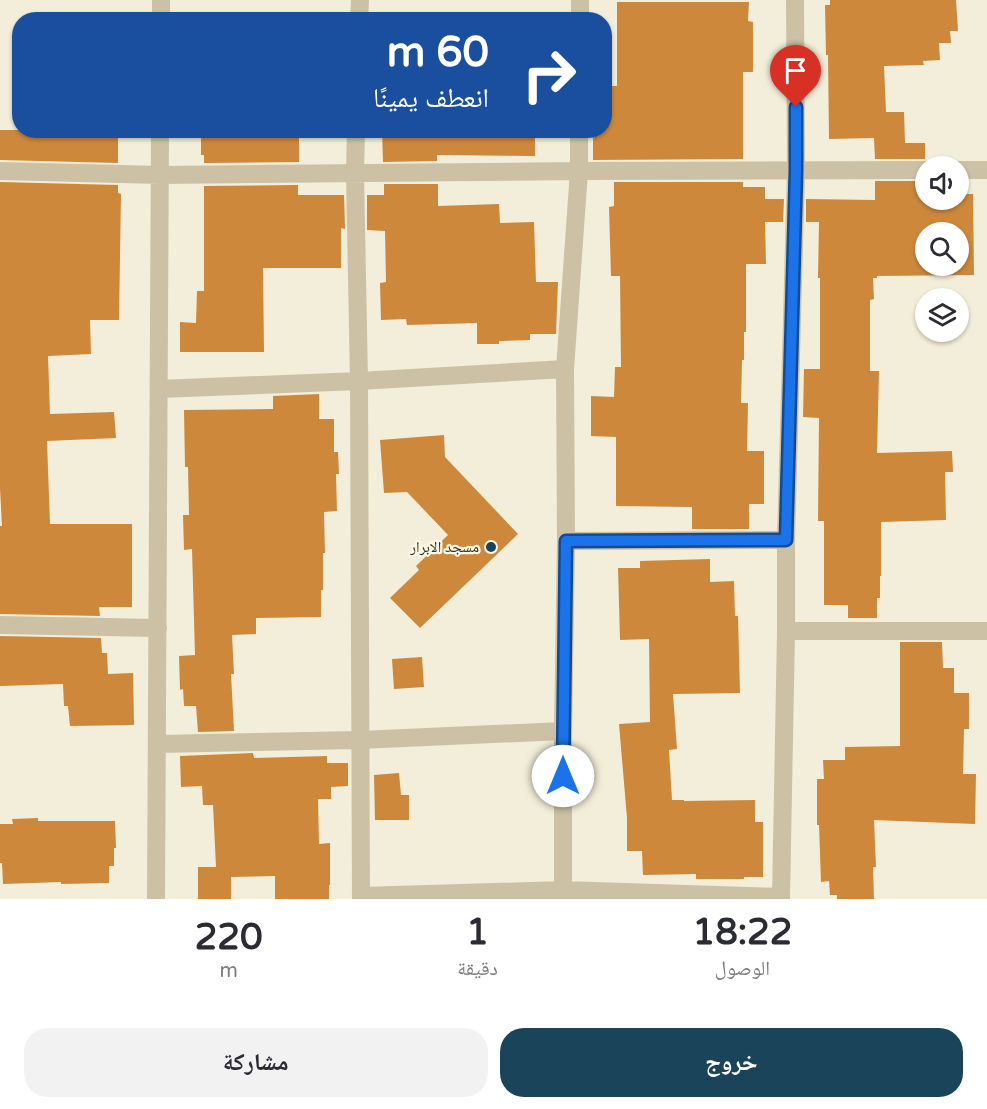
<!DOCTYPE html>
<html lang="ar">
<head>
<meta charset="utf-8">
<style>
  :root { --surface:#fff; --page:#f2f2f3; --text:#2b2b33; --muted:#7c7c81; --accent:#19445a }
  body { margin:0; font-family:"Varela Round","Noto Naskh Arabic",sans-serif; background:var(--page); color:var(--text); direction:rtl; height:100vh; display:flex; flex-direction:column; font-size:22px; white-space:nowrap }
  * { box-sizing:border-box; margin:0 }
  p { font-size:20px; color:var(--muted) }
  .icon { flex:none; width:33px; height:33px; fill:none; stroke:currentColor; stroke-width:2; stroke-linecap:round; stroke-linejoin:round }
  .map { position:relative; height:899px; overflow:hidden; direction:ltr }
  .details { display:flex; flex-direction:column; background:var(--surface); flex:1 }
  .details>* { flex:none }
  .hud { position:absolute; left:12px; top:12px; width:600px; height:126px; border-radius:24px; box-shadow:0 2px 4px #0004; direction:rtl; background:#1a4fa0; color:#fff; overflow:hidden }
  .tools { position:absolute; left:915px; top:156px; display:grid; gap:12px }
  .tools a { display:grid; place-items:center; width:54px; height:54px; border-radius:50%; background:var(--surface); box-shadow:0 2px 4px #0004; font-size:30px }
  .pin { position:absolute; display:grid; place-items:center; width:51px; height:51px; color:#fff; margin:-62px -26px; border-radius:50% 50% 50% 0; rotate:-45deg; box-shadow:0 0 6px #0007 }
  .pin .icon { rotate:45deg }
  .me { position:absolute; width:66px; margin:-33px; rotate:0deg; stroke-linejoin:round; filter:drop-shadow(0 0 4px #0008) }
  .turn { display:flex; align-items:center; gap:21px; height:126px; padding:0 24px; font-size:27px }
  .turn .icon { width:78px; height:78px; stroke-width:2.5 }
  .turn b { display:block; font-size:42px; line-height:51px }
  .eta { display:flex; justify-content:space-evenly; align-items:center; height:102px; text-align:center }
  .eta b { font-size:36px; font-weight:700; line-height:42px }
  .cta { display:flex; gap:12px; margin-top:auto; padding:12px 24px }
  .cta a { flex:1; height:69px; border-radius:24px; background:var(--accent); color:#fff; font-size:24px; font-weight:700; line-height:69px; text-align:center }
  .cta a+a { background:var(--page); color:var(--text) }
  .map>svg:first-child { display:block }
  .building { fill:#ce883c; fill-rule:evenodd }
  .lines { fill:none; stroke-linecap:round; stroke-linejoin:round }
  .minor { stroke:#ccc1a4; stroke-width:18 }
  .route-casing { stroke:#114b97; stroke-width:15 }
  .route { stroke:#1a73e8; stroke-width:10 }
  .poi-dot { fill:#19445a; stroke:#faf7e5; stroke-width:2 }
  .labels { text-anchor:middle; stroke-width:4.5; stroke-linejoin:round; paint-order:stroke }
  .poi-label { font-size:15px; fill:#363026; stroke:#faf7e5; text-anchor:end }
</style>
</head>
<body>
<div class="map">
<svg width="987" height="899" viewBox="0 0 987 899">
  <rect width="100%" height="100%" fill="#f3eed9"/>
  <path class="building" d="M830 0H956L958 31H950L951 43H939L940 60 923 61 924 65 884 66 886 112H904L905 143H925V159H875L874 138 829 139 828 55H826L825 5H830Z
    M617 2H749L748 21 753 22V72H743V159L593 160V130H604V86H617Z
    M0 130H118V163L0 160Z
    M201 130H299V162L204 163V155H201Z
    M382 130H535V156L437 155V161L383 162Z
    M875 181H925L926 200H958V194H973L974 275 877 276V278H873L874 299 870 300V371H879L877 453 952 451 953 472H945L946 520 881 522V576H880V598H877V618H848V605H824V521H818L819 418 803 417 804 369H820V278H818L819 222H806V199L875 200ZM926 232H958V266H926Z
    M0 182 118 185V193L121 194 119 320H90L91 354 48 356 50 414 114 412 116 438 47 441 50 524H132V607H99L100 616 0 614V526H2L0 488Z
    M614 182H743V187H765V199H784L783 222H765L766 264H746V332H744V360H742L741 403H748L747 451H764V504H749V529H692V507L616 506V437L591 436V396L614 397 615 367H621L620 276H611L609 207 614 206Z
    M384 184H438V206L499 204 500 223 534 222 536 282H558L556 334H530V340L499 341V344H477V323L407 325 406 319 381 320 380 283 386 282 385 231 367 230V195H384Z
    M298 185V195H344L345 229 341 228V268H263L264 352H180V322L196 323 197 291H204V186Z
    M319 394V419H334V452H338L339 474H336L337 511 324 512 325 553H323V590H321V617L256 618V634L232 635 234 674H231L234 731 198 732 196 706H184L183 689 180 690 179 656 195 655 192 549 184 550 183 515H189L188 467H185L184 410 273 409V396Z
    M444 435 445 457 518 534 420 628 390 598 419 570 416 566 448 535 407 492 384 493 380 440Z
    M710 559V582L734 581 735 616H738L740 693 673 694 677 749 669 750 672 800H684V801L755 800V822H763V877H744V879H696V874L643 875 642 851H627V818L619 724 650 722 649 639 620 640 618 568H640V561Z
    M0 636 101 638 102 653H107L108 674 133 673 134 725 70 726 68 706H64L63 684 0 686Z
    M900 642H942L943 668H954V693H969V729H964L963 774H976L975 824 874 820 876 867H873L874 899H837V895H830L829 881 821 882 819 825H817V779H824L823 760H845V747L900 746Z
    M422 657 424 687 394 689 392 659Z
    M253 753 254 758 327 756V763H348V786L331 787V799H318L319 844 330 843V885H329V899H275V876L231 877V899H198V867H216L213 805H203L202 786 181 787 180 756Z
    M399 773 401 795H409V820H375L374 775Z
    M38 818V821H115L116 848H114V866H109V883L61 884V882L3 884 2 863H0V824H13L12 819Z"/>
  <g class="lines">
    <path class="minor" d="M161 20V0
      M359 20 360 0
      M580 20V0
      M356 130 355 173 359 381 361 899
      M958 170H987
      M0 171 160 175 579 171 926 170
      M159 389 359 381 565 369
      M566 541 786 540
      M0 625 158 628
      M786 631H987
      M157 744 360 740 563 731
      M563 890V731L566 541 565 369 579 171V130
      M361 896 563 890 781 897
      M156 899 160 130
      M781 899 786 631V540L796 171 795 0"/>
  </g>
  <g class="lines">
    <defs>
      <path id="route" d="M563 776 566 541 786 540 796 171V107"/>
    </defs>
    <use href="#route" class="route-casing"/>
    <use href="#route" class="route"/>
  </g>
  <circle class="poi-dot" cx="491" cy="547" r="6"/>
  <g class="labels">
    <g class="poi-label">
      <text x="479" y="552">مسجد الابرار</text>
    </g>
  </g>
</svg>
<div class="tools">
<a><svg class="icon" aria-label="sound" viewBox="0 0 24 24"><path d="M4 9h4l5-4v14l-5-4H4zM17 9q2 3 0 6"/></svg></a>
<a><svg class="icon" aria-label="search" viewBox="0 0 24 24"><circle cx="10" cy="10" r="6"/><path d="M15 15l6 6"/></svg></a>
<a><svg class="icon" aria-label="layers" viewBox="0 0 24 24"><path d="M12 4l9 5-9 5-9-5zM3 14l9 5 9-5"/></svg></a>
</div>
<div class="pin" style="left:796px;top:107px;background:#d93025"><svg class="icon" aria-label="arrive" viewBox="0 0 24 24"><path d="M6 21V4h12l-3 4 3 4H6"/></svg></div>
<svg class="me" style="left:563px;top:776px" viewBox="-20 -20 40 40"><circle r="19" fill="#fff"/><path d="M0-13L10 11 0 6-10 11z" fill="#1a73e8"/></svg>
<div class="hud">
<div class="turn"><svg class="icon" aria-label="right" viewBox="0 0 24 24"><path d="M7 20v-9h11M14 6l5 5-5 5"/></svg><div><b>60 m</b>انعطف يمينًا</div></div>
</div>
</div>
<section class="details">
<div class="eta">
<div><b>18:22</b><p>الوصول</p></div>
<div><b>1</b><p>دقيقة</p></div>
<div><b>220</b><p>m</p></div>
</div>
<div class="cta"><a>خروج</a><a>مشاركة</a></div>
</section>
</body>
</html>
